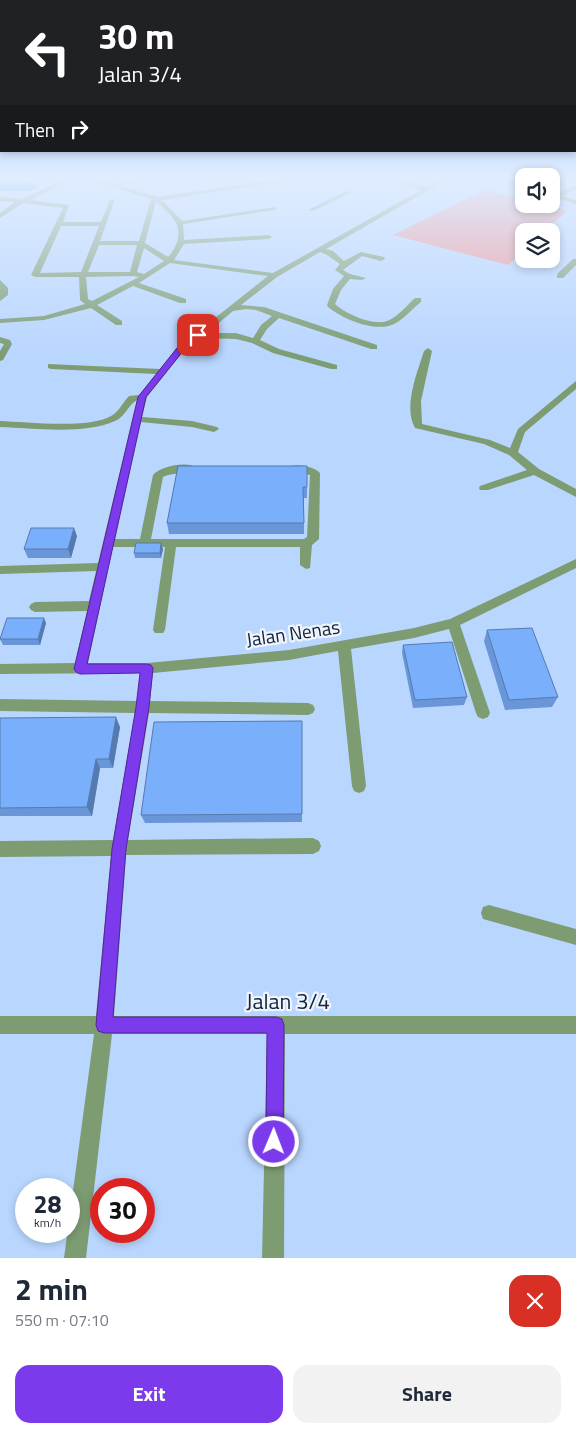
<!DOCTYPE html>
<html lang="en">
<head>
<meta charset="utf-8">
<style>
  :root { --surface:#fff; --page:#f2f2f3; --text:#1f2937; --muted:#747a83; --accent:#7c3aed }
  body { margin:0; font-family:"Titillium Web",sans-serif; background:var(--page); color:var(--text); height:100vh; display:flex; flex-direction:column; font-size:19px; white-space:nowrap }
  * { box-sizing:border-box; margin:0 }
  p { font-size:16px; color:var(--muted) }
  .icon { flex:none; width:28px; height:28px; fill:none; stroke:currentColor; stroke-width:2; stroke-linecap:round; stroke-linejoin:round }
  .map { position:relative; height:1258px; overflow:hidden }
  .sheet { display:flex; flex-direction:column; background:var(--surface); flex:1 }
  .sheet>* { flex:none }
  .top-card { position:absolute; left:0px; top:0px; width:576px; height:152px; box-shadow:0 2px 8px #0003; background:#202124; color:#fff; overflow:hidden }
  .buttons { position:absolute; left:515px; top:168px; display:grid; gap:10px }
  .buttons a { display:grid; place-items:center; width:45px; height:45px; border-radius:10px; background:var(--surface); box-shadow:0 2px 8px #0003; font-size:25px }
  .speed { position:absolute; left:15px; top:1178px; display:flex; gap:10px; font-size:25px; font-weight:700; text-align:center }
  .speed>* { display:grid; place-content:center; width:65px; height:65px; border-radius:50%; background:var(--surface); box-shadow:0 2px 8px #0003; line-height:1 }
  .speed small { font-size:12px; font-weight:400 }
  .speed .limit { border:8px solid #d22; background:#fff; color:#111 }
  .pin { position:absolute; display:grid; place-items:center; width:42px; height:42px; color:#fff; margin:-21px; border-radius:10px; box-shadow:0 2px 8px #0006 }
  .me { position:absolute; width:55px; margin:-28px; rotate:1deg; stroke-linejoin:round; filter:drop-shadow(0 0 4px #0008) }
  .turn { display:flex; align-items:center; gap:18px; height:105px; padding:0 15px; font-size:22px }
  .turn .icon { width:65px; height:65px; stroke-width:2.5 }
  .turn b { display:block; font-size:35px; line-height:42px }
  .then { display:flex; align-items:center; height:48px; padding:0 15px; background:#0003; gap:10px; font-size:19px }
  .round { display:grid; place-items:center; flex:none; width:52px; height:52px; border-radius:15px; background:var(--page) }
  .head { display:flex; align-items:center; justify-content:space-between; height:85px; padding:0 15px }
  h1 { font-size:30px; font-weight:700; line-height:38px }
  .primary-button { display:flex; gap:10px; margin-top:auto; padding:10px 15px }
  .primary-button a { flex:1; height:58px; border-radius:15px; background:var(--accent); color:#fff; font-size:20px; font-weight:700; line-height:58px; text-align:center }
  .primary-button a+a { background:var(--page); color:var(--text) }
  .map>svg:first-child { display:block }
  .green { fill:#ef9598 }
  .water { fill:#4788e4 }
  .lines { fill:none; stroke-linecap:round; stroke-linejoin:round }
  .minor { fill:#7d9c72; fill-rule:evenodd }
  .wall { fill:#6996d8 }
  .shaded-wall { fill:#557ab0 }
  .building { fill:#7aaffb; stroke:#557ab0 }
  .route { fill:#7c3aed; stroke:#51269a }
  .labels { text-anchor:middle; stroke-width:4.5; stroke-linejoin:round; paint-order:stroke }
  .street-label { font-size:19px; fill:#10223c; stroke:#f0f5fc }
  .near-street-label { font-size:22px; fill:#10223c; stroke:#f0f5fc }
</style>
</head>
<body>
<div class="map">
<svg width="576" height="1258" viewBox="0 0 576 1258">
  <rect width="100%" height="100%" fill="#b9d6ff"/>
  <path class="green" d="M485 190 524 200V204H538L567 211 545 231H524V250L508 265 393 235Z"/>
  <path class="water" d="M0 179H22L40 186 31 191H0Z"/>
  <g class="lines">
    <path class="minor" d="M66 179H73L30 200 69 205 63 222H101L110 200 115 199 100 241H139L151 199 89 179H97L113 184 151 179 121 186 158 197 277 179H290L287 181 162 200 182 221 276 207V209L274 210 183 224 184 240 269 235 272 237 269 239 184 244 174 260 273 273 421 190 389 179H397L426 187 441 179H448L326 249 333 251 344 261 361 252 384 257 385 259 381 261 362 256 343 270 350 274 366 278 362 280 350 279 341 290 335 304C346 314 373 326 387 321 398 317 406 306 415 298H421V302C412 309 404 319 394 324 375 333 343 319 328 307L327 305 333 289 344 276 335 270 340 264 327 255 320 252 277 277 241 305 264 307 377 345V349H371L279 318 267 329 260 340 279 349 337 365V369H331L273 353 252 343 236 339 201 338 183 352 147 397 142 417 192 421 217 427 219 429 214 432 192 427 141 422 115 539H140L153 475C161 466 189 460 198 469 190 476 174 471 163 477L151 539H304L307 537 310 475 291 472 286 469C293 462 313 466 320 473L319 539 312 545 310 568 306 569 300 565V547H176L165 630 163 633H155L153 630 165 547H113L88 663H147L289 650 414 628 450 619 576 559V568L460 625 490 713 488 717 483 719 478 717 476 713 449 629 414 638 351 649 366 786 364 791 359 793 354 791 352 786 338 651 289 660 153 673 150 701 308 703 313 705 315 709 313 713 308 715 149 713 128 840 313 838 319 841 321 846 319 851 313 854 126 855 114 1016H576V1034H285L284 1258H262L267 1034H112L86 1258H64L94 1034H0V1016H96L111 856 0 857V841L113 840 135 713 0 711V699L137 701 140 673 0 674V664L75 663 87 611 35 612 31 610 29 607 31 604 35 602 89 601 96 571 0 574V566L98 563 137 400C128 405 125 417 115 421 84 435 33 428 0 427V421C26 422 90 429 111 416 119 412 123 402 129 396L139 395 156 374 51 369 48 368V364L160 369 177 348 268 276 170 263 139 283 186 299V303H180L133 286 97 305 122 321V325H116L91 308 44 320 0 323V319L44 316 85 304 80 300 79 277H35L31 275 63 208 23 203 0 218V213L15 202 0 201V197L22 199ZM156 201C162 207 172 215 176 223 182 234 176 249 168 257L145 243ZM61 226H99L81 272 40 273ZM99 245H137L130 272H88ZM144 248 164 261 144 274 137 272ZM86 277 133 276 139 277 92 301 88 299ZM246 309 256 310 272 316 261 325 253 338 236 333H207L233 311Z
      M499 179H508L524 183V187Z
      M576 184V189L563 196 576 200V204L551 196V192L557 194Z
      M347 191 352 192 313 211 308 210Z
      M573 259H576V265L563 278H557V274Z
      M0 280 8 288V295L0 301Z
      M0 337 10 340 12 344 3 360 0 361V351L4 344 0 343Z
      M428 348 432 351 421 401 422 424 490 440 510 448 518 429 576 381V389L525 432 518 452 539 469 576 489V497L534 475 488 490H480L479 488 480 486 527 470 509 455 484 444 415 428C403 407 417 373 424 351Z
      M489 905 576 929V945L483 919 481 913 483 907Z"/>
  </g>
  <path class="wall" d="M178 466 307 487V498H304V534H169L167 523Z
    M77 536 71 558H28L24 549Z
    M163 549 161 558H135L134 553Z
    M46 623 40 645H3L0 639Z
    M487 630 558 697 552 707 505 710 484 641Z
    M403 645 467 697 464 705 413 708 402 653Z
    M0 718 120 727 113 768H100L92 816H0Z
    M302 814V822L145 823 141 815Z"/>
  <path class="shaded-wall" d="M74 528 77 536 71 558 68 549Z
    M161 543 163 549 161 558 160 553Z
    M44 618 46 623 40 645 38 639Z
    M116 717 120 727 113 768 109 759Z
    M96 759 100 768 92 816 87 807Z"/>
  <path class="building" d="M178 466H307V487H303L304 523H167Z
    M31 528H74L68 549H24Z
    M136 543H161L160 553H134Z
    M7 618H44L38 639H0Z
    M532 628 558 697 509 700 487 630Z
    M452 642 467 697 415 700 403 645Z
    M116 717 109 759H96L87 807 0 808V718Z
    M302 721V814L141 815 154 722Z"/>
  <linearGradient id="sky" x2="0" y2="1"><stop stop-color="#67a2e6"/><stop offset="0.5" stop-color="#e0edff"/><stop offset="1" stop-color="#e0edff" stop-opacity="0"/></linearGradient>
  <rect width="576" height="355" fill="url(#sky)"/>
  <path class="route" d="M195 334 202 335 183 351 146 397 87 664H147L151 665 153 668 149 707 126 849 113 1017H276L282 1019 284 1025 283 1142 281 1148 274 1150 268 1148 266 1142 267 1033H104L98 1031 96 1025 112 849 136 707 140 673 80 674 76 672 74 669 138 397 177 348Z"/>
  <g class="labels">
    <g class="street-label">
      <text transform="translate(293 633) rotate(-8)" y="7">Jalan Nenas</text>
    </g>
    <g class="near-street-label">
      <text x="288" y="1009">Jalan 3/4</text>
    </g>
  </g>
</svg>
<div class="buttons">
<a><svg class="icon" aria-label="sound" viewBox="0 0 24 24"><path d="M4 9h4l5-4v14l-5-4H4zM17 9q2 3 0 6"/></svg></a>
<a><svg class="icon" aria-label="layers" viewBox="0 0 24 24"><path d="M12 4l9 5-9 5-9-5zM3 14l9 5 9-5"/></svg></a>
</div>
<div class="speed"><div>28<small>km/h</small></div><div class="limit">30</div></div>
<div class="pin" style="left:198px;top:335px;background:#d93025"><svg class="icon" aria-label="arrive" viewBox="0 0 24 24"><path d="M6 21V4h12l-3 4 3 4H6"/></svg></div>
<svg class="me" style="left:274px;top:1142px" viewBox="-20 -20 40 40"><circle r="17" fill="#7c3aed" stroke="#fff" stroke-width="3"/><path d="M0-11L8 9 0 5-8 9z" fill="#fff"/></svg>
<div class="top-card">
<div class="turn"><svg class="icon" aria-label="left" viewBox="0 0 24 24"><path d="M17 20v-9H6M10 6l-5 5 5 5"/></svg><div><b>30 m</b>Jalan 3/4</div></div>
<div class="then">Then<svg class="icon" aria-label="right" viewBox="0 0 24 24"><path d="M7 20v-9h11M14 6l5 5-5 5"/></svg></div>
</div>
</div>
<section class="sheet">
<div class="head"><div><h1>2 min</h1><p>550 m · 07:10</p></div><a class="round" style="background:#d93025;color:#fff"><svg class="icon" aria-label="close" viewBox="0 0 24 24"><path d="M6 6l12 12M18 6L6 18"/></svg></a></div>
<div class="primary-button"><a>Exit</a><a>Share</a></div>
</section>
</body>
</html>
